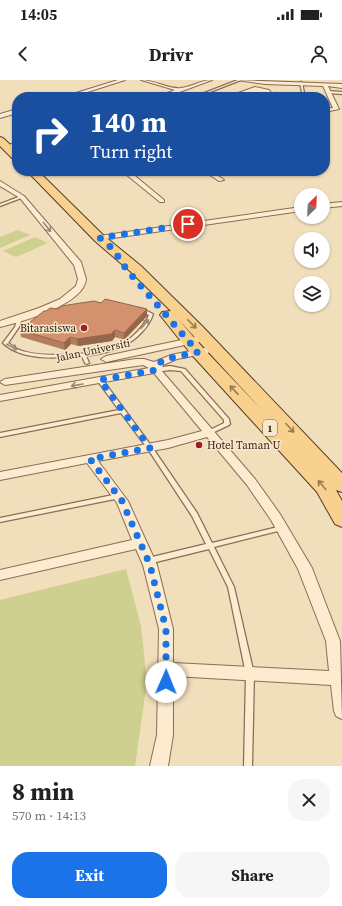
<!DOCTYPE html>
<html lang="en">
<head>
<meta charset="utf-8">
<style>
  :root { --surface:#fff; --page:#f6f6f6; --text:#202124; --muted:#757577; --accent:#1a73e8 }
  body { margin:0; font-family:"Source Serif 4",serif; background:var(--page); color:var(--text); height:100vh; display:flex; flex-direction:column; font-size:15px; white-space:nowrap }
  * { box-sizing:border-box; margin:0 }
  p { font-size:13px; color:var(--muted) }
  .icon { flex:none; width:22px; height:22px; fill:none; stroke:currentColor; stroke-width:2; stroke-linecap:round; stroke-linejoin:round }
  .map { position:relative; height:686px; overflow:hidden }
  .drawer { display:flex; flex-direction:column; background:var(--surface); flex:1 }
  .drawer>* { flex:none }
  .top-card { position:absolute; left:12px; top:12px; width:318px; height:84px; border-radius:16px; box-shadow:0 1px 3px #0004; background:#1a4fa0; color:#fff; overflow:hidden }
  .needle { width:26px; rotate:24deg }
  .tools { position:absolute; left:294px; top:108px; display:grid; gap:8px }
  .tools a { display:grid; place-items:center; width:36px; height:36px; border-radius:50%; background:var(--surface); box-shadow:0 1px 3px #0004; font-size:20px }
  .pin { position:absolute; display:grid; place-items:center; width:34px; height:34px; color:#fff; margin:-17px; border:2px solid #fff; border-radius:50%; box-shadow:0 1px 4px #0007 }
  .me { position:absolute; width:44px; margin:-22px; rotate:1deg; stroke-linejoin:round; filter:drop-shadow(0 0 3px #0008) }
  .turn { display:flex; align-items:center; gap:14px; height:84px; padding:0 12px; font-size:18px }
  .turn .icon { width:52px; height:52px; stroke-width:2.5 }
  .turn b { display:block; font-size:28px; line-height:34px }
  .round { display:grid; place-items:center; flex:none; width:42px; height:42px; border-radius:16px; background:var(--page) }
  .head { display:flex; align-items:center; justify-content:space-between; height:68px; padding:0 12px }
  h1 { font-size:24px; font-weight:700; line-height:30px }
  .primary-button { display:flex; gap:8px; margin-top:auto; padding:8px 12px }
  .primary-button a { flex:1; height:46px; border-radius:16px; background:var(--accent); color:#fff; font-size:16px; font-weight:700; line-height:46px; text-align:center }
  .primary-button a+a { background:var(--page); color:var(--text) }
  .status { display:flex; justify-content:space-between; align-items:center; height:28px; padding:0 20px; background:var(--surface); direction:ltr }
  .status svg { height:11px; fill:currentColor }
  header { display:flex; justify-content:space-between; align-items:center; height:52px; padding:0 12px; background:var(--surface); font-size:18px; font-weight:700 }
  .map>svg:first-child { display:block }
  .green { fill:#cdd08e }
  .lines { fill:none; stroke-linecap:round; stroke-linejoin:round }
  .lane-casing { stroke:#8a6d54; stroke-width:2.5 }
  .street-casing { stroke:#8a6d54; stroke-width:2 }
  .primary-casing { stroke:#573b29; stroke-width:2 }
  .lane { fill:#fcebcf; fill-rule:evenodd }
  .street { fill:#fcebcf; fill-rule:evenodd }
  .primary { fill:#f9d18e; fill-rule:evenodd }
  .wall { fill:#b57d5e }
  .shaded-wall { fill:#94664c }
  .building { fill:#d3916d; stroke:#94664c }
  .oneway { stroke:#9a8874 }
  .oneway2 { stroke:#987c54 }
  .route { stroke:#1a73e8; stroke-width:7; stroke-dasharray:0 12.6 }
  .poi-dot { fill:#9e1e28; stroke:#f8e8cb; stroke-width:1.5 }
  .labels { text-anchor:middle; stroke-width:3; stroke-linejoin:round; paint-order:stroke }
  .shield { fill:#f8e8cb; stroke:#72604f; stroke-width:1 }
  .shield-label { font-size:10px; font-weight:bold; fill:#38261a }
  .poi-label { font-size:11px; fill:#38261a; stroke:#f8e8cb; text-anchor:end }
  .street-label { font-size:11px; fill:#38261a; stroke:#f8e8cb }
</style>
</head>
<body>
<div class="status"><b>14:05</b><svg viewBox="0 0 49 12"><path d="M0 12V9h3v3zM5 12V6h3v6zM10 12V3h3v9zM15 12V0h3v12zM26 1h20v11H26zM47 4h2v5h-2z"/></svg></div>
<header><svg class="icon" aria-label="back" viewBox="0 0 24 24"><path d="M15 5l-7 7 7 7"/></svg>Drivr<svg class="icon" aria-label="person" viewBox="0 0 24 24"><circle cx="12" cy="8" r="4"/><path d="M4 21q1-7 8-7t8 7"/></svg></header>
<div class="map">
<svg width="342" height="686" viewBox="0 0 342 686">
  <rect width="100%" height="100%" fill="#f1debb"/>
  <path class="green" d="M18 150 30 155 0 168V157Z
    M35 157 48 163 16 177 3 171Z
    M126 489 141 546 147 602 135 686H0V520Z"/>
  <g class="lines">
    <defs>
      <path id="lane" d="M238 0H241L197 17H194Z
        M301 2 302 3 305 17H303L300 3Z
        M329 11 342 12V14L328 13Z
        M276 13 277 15 265 17H260Z
        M21 116 24 117 0 126V124Z
        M139 229H143L153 234C151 241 147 247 141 253 124 270 109 272 86 276L89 283 87 284 85 283 82 276C57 278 22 281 3 263L15 247 18 237 20 236 22 237 19 247 8 263C10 264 13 266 15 268 38 280 99 275 122 264 132 259 145 245 149 235L139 231Z
        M170 286 185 289 229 339 230 344 229 345 210 354H206L205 353 206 352 224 343V340L181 291 170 290 156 292 153 290 156 288Z
        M100 298 102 299 152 367 197 433 212 463 282 446H284L285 448 284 450H282L214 467 234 507 254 594 252 686H244L246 594 228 507 209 469 148 484 146 483 145 481 146 479 148 478 206 464 192 436 148 369 121 333 0 357V353L119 330 97 300Z
        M118 414H120L121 416 120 418 0 442V438Z"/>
      <path id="street" d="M118 0H125L72 17H63Z
        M141 0C153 0 172 10 181 8 192 7 201 0 212 0L166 17H158L175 10Z
        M237 0 342 4V8L328 6 339 29 325 32V28H333L323 6 265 4Z
        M255 7 269 10 272 14 269 16C255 7 243 17 227 17Z
        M17 29V33L0 38V34Z
        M17 62V66L7 69 4 67Z
        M48 91H62L36 97 33 95Z
        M122 91H129L164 120V122H160Z
        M204 91H211L224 100 219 101Z
        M0 101 24 116 81 182 86 199C84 225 21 242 0 247V241L39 228 60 219 76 206 78 199 74 185 20 118 0 106Z
        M342 122V126L323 128V124Z
        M301 127V131L99 160 95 158 99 156Z
        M205 255 208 256 210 258 208 260 106 282 101 279 106 276Z
        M205 268 208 269 210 271 208 273 177 279 163 285 161 290 255 399 280 434 312 488 340 561 342 639 336 636 334 631 331 605 173 596V655L168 686H150L157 655 159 549 143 485 136 469 0 500V490L132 460 117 423 87 383 0 400V392L168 360 202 351 154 293 0 321V315L149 288 143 285 5 305 0 302 5 299 136 279H144L154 282 171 275ZM207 357 247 405 271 440 298 489 326 561 329 591 173 583V549L157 485 128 421 98 381 168 368Z"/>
      <path id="primary" d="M0 57 3 58 17 71V80L13 79 0 66Z
        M27 91H38L103 155 141 186 202 246 342 393V412L336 410 342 421V447L335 444 317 412 192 275 160 235 162 232 171 231 131 192 95 161ZM178 239 263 331 204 269Z"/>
    </defs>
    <use href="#lane" class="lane-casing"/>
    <use href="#street" class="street-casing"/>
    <use href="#primary" class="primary-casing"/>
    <use href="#lane" class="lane"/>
    <use href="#street" class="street"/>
    <use href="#primary" class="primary"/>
  </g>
  <path class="wall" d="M58 229 147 236 124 260 115 257 112 261 78 266 71 264 65 270 21 257 20 250 46 231Z"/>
  <path class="shaded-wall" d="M147 229V236L124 260V253Z
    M115 250V257L112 261 78 266 77 259Z
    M70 257 71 264 65 270 64 263Z"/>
  <path class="building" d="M105 219 147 229 124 253 115 250 111 254 77 259 70 257 64 263 20 250 44 231H46L50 228 58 229 62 226 74 224 94 221 101 223Z"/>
  <defs><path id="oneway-shaft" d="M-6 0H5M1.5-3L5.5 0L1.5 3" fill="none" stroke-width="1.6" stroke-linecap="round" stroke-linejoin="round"/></defs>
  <g class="oneway">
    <use href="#oneway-shaft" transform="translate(47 147) rotate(51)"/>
    <use href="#oneway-shaft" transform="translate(145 244) rotate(-50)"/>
    <use href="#oneway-shaft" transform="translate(12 267) rotate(28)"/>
    <use href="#oneway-shaft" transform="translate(77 305) rotate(170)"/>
  </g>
  <g class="oneway2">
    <use href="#oneway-shaft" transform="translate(192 244) rotate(45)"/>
    <use href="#oneway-shaft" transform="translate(234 310) rotate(-133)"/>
    <use href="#oneway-shaft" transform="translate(290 348) rotate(48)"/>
    <use href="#oneway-shaft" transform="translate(322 405) rotate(-130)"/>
  </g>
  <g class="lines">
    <path class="route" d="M166 602V549L150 485 122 421 90 379 150 368 100 300 156 290 159 283 166 279 198 272 127 190 113 169 100 158 188 144"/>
  </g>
  <g class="poi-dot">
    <circle cx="84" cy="248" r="4"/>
    <circle cx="199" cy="365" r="4"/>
  </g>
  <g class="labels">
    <rect class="shield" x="263" y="340" width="14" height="16" rx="3"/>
    <g class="shield-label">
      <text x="270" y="352">1</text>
    </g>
    <g class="poi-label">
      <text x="76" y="252">Bitarasiswa</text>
      <text x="207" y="369" text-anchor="start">Hotel Taman U</text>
    </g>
    <g class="street-label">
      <text transform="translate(93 270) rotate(-12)" y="4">Jalan Universiti</text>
    </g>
  </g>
</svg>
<div class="tools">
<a><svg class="needle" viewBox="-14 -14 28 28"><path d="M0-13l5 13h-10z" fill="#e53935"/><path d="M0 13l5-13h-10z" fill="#757577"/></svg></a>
<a><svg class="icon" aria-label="sound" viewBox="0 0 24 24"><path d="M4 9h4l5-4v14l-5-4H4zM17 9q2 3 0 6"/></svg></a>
<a><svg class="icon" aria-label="layers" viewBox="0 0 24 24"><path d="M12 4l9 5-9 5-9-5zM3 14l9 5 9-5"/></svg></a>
</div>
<div class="pin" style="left:188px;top:144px;background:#d93025"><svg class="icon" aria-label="arrive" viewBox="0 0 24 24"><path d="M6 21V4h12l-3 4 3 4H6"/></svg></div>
<svg class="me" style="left:166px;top:602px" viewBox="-20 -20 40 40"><circle r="19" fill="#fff"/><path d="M0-13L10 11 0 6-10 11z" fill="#1a73e8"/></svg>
<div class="top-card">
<div class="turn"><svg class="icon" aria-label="right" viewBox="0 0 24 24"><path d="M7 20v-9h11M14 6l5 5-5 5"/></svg><div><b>140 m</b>Turn right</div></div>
</div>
</div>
<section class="drawer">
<div class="head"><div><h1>8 min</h1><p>570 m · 14:13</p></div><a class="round"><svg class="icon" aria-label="close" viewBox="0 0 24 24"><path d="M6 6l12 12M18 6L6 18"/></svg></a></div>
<div class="primary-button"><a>Exit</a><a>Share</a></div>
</section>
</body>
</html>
